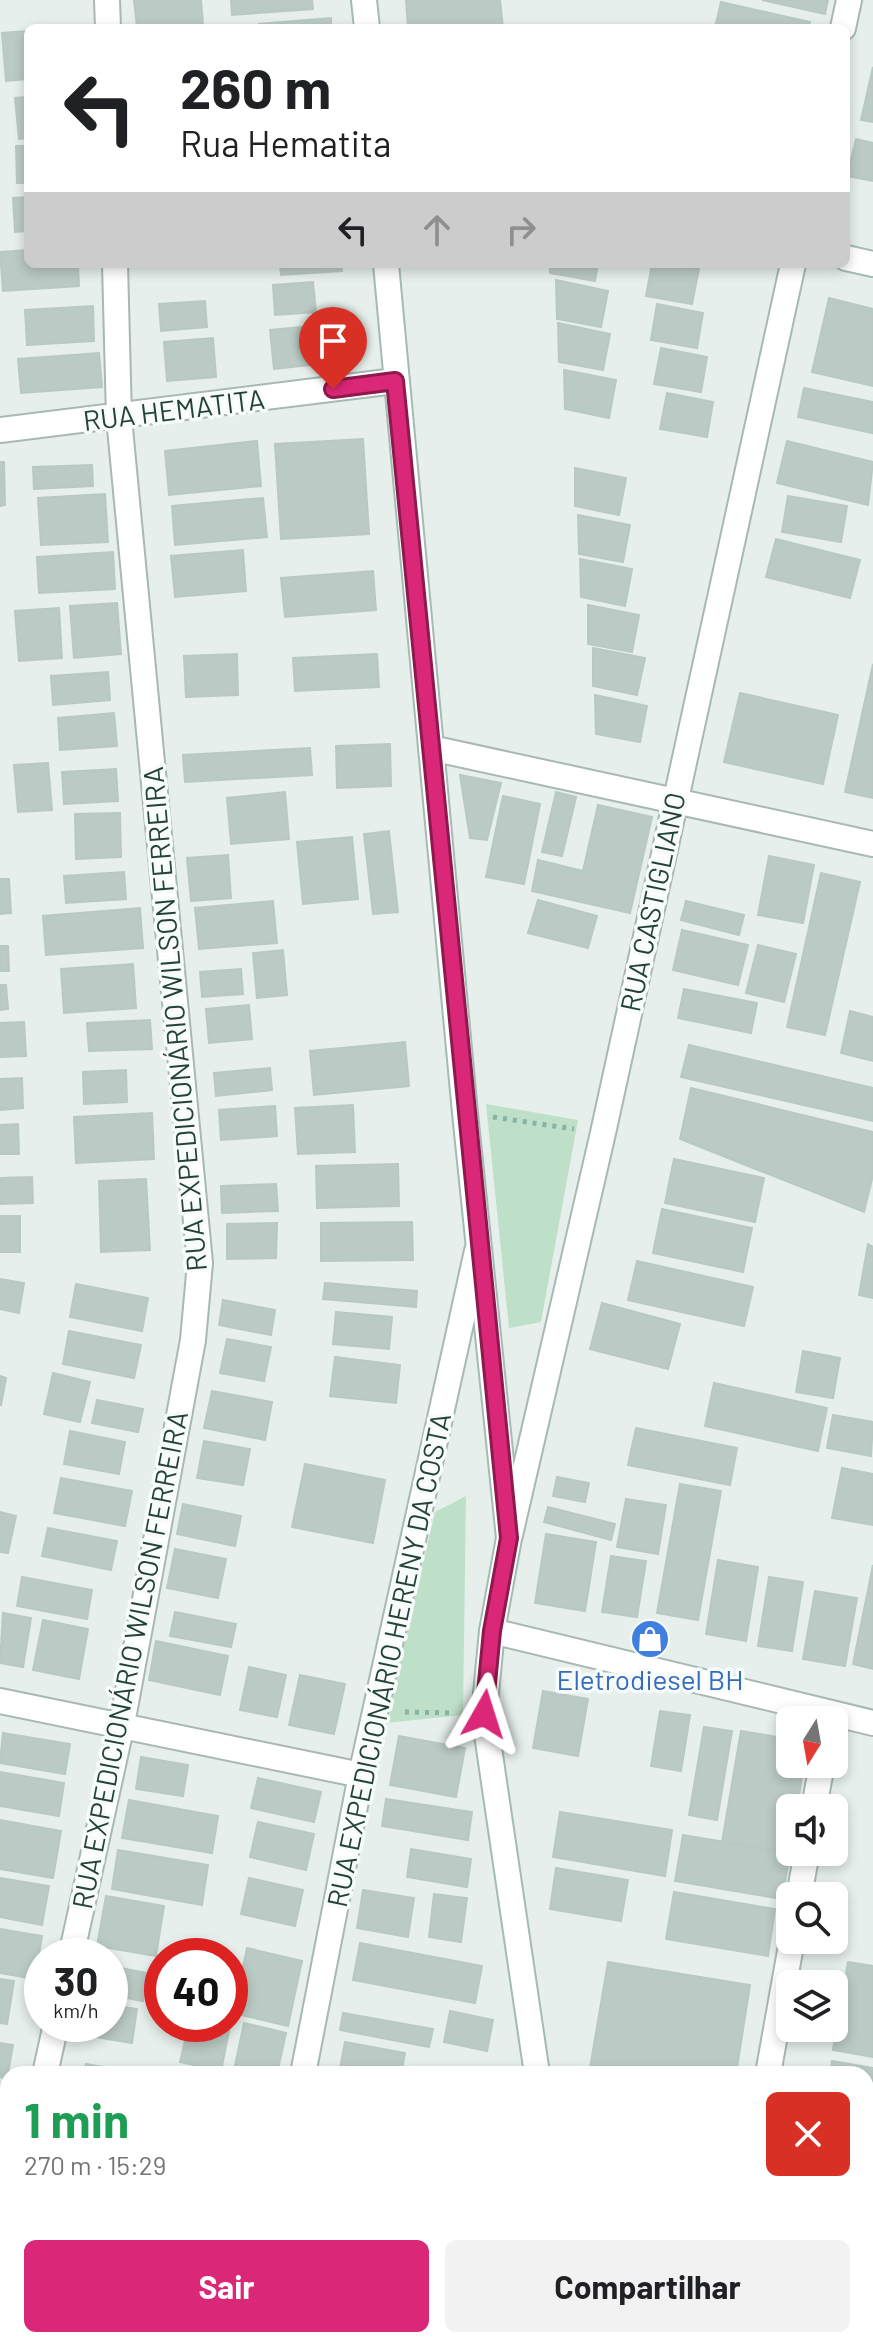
<!DOCTYPE html>
<html lang="pt">
<head>
<meta charset="utf-8">
<style>
  :root { --surface:#fff; --page:#f2f2f2; --text:#202124; --muted:#757577; --accent:#db2777 }
  body { margin:0; font-family:Barlow,sans-serif; background:var(--page); color:var(--text); height:100vh; display:flex; flex-direction:column; font-size:30px; white-space:nowrap }
  * { box-sizing:border-box; margin:0 }
  p { font-size:26px; color:var(--muted) }
  .icon { flex:none; width:44px; height:44px; fill:none; stroke:currentColor; stroke-width:2; stroke-linecap:round; stroke-linejoin:round }
  .map { position:relative; flex:1; overflow:hidden }
  .drawer { position:absolute; left:0px; top:2066px; width:874px; height:282px; display:flex; flex-direction:column; background:var(--surface); border-radius:24px 24px 0 0; box-shadow:0 4px 12px #0003 }
  .drawer>* { flex:none }
  .guide { position:absolute; left:24px; top:24px; width:826px; height:244px; border-radius:12px; box-shadow:0 4px 12px #0003; background:#fff; color:var(--text); overflow:hidden }
  .needle { width:52px; rotate:191deg }
  .buttons { position:absolute; left:776px; top:1706px; display:grid; gap:16px }
  .buttons a { display:grid; place-items:center; width:72px; height:72px; border-radius:12px; background:var(--surface); box-shadow:0 4px 12px #0003; font-size:40px }
  .speed { position:absolute; left:24px; top:1938px; display:flex; gap:16px; font-size:40px; font-weight:700; text-align:center }
  .speed>* { display:grid; place-content:center; width:104px; height:104px; border-radius:50%; background:var(--surface); box-shadow:0 4px 12px #0003; line-height:1 }
  .speed small { font-size:20px; font-weight:400 }
  .speed .limit { border:12px solid #d22; background:#fff; color:#111 }
  .pin { position:absolute; display:grid; place-items:center; width:68px; height:68px; color:#fff; margin:-82px -34px; border-radius:50% 50% 50% 0; rotate:-45deg; box-shadow:0 0 8px #0007 }
  .pin .icon { rotate:45deg }
  .me { position:absolute; width:88px; margin:-44px; rotate:6deg; stroke-linejoin:round; filter:drop-shadow(0 0 6px #0008) }
  .turn { display:flex; align-items:center; gap:28px; height:168px; padding:0 24px; font-size:36px }
  .turn .icon { width:104px; height:104px; stroke-width:2.5 }
  .turn b { display:block; font-size:56px; line-height:68px }
  .lanes { display:flex; align-items:center; height:76px; padding:0 24px; background:#0003; justify-content:center; gap:40px; direction:ltr }
  .lanes .off { opacity:.35 }
  .round { display:grid; place-items:center; flex:none; width:84px; height:84px; border-radius:12px; background:var(--page) }
  .headline { display:flex; align-items:center; justify-content:space-between; height:136px; padding:0 24px }
  h1 { font-size:48px; font-weight:700; line-height:60px; color:#1e9e55 }
  .cta { display:flex; gap:16px; margin-top:auto; padding:16px 24px }
  .cta a { flex:1; height:92px; border-radius:12px; background:var(--accent); color:#fff; font-size:32px; font-weight:700; line-height:92px; text-align:center }
  .cta a+a { background:var(--page); color:var(--text) }
  .map>svg:first-child { display:block }
  .green { fill:#bfe0c8 }
  .building { fill:#bbcac4; stroke:#b8c9c2; stroke-width:2 }
  .lines { fill:none; stroke-linecap:round; stroke-linejoin:round }
  .street-casing { stroke:#a8b8b2; stroke-width:28 }
  .secondary-casing { stroke:#a4bbb3; stroke-width:28 }
  .path { stroke:#86b3a5; stroke-width:5; stroke-dasharray:4 6; stroke-linecap:butt }
  .street { stroke:#fff; stroke-width:24 }
  .secondary { stroke:#fff; stroke-width:24 }
  .route-casing { stroke:#8e194d; stroke-width:20 }
  .route { stroke:#db2777; stroke-width:14 }
  .labels { text-anchor:middle; stroke-width:7; stroke-linejoin:round; paint-order:stroke }
  .street-label { font-size:28px; fill:#24423a; stroke:#f7fbf9 }
  .shop-label { font-size:28px; fill:#366cbe; stroke:#f7fbf9 }
</style>
</head>
<body>
<div class="map">
<svg width="873" height="2347" viewBox="0 0 873 2347">
  <rect width="100%" height="100%" fill="#e6efeb"/>
  <path class="green" d="M486 1104 578 1120 541 1322 509 1328Z
    M466 1496 463 1715 385 1723 435 1512Z"/>
  <path class="building" d="M134 0H201L203 25 137 28Z
    M231 0H312L313 9 232 15Z
    M406 0H500L503 28H408Z
    M762 0H828L825 14Z
    M721 2 810 22 808 28H715Z
    M331 18V28H260L259 24Z
    M28 31V79L6 81 2 33Z
    M873 67V122L861 120Z
    M28 97V138L19 139 15 98Z
    M856 139 873 143V181L847 176Z
    M16 146H28V183H17Z
    M28 197V231L15 232 13 198Z
    M28 250V264H78L79 286 3 291 0 252Z
    M280 264H341L342 271 281 275Z
    M550 264H598L595 281 550 273Z
    M652 264 699 269 692 304 646 296Z
    M556 280 608 291 601 327 557 319Z
    M313 282 316 312 275 315 273 285Z
    M829 298 873 309V386L812 372Z
    M205 301 207 327 161 331 159 304Z
    M657 304 703 313 697 348 651 340Z
    M93 306 94 341 27 345 25 310Z
    M558 323 610 334 603 370 559 362Z
    M333 324 337 362 274 369 270 330Z
    M213 338 216 377 167 381 164 342Z
    M661 348 707 357 701 392 654 384Z
    M99 353 102 387 21 393 18 359Z
    M564 370 616 380 609 418 565 409Z
    M804 388 873 402 872 433 798 417Z
    M667 393 713 402 707 437 660 429Z
    M363 439 369 534 281 539 275 444Z
    M257 441 261 486 169 495 165 451Z
    M787 441 873 462 868 505 777 483Z
    M0 462H4L5 505 0 506Z
    M92 465 93 486 34 489 33 467Z
    M575 468 626 478 619 515 575 506Z
    M105 494 108 542 41 545 38 498Z
    M788 496 847 506 841 542 782 532Z
    M263 498 267 537 175 545 172 506Z
    M578 515 630 525 623 562 579 554Z
    M776 539 860 560 850 598 766 577Z
    M243 550 246 591 175 597 171 556Z
    M113 552 115 589 39 593 37 557Z
    M580 559 632 569 625 606 581 597Z
    M373 571 376 610 285 617 281 578Z
    M117 603 121 654 74 658 70 606Z
    M588 605 639 615 632 652 588 644Z
    M59 608 62 658 19 661 15 611Z
    M593 648 645 658 637 695 593 686Z
    M237 654 238 695 186 697 184 656Z
    M377 654 379 687 295 691 293 658Z
    M873 664V798L845 792Z
    M108 672 110 700 53 705 51 676Z
    M740 693 838 715 823 784 724 762Z
    M595 695 647 706 640 742 596 734Z
    M114 713 117 746 60 750 58 718Z
    M390 744 391 786 337 788 336 746Z
    M310 748 312 775 185 782 183 755Z
    M48 763 52 810 18 812 14 765Z
    M116 769 118 801 64 804 62 772Z
    M460 775 501 783 487 840 470 838Z
    M285 792 289 839 231 844 227 798Z
    M556 792 576 797 562 856 542 852Z
    M503 796 540 804 524 884 486 877Z
    M598 805 652 817 630 913 532 891 538 860 583 871Z
    M120 813 121 857 76 859 75 814Z
    M389 831 398 912 373 914 364 834Z
    M352 837 358 899 303 904 297 842Z
    M228 855 231 898 191 901 187 858Z
    M769 856 814 865 803 923 758 915Z
    M124 872 126 899 66 903 64 876Z
    M821 873 860 882 825 1035 787 1027Z
    M0 879H9L11 913 0 914Z
    M538 900 597 916 588 948 528 933Z
    M273 901 277 943 199 949 195 908Z
    M686 901 744 915 739 935 681 920Z
    M140 908 143 948 46 955 43 916Z
    M682 930 748 945 738 985 673 970Z
    M758 945 796 954 784 1002 746 993Z
    M0 946H8L9 971H0Z
    M283 950 287 995 257 998 253 953Z
    M133 964 136 1008 64 1013 61 969Z
    M241 969 243 994 202 997 200 972Z
    M0 985H6L8 1009 0 1010Z
    M684 989 757 1003 751 1033 678 1018Z
    M249 1005 252 1039 209 1043 206 1009Z
    M850 1011 873 1017V1061L841 1053Z
    M150 1020 152 1049 89 1051 87 1023Z
    M24 1022 26 1056 0 1057V1023Z
    M405 1042 409 1086 314 1095 310 1051Z
    M689 1045 873 1088V1121L681 1077Z
    M270 1068 272 1090 216 1096 214 1073Z
    M126 1070 127 1102 84 1104 83 1072Z
    M22 1078 23 1108 0 1110V1079Z
    M691 1088 873 1132V1175L864 1212 680 1139Z
    M353 1105 355 1152 298 1154 295 1108Z
    M275 1106 277 1136 221 1140 219 1110Z
    M152 1113 154 1159 76 1163 74 1117Z
    M18 1124 19 1154H0V1125Z
    M674 1159 764 1178 755 1222 665 1203Z
    M398 1164 399 1206 317 1208 316 1166Z
    M32 1177 33 1203 0 1204V1178Z
    M146 1179 150 1250 101 1252 99 1181Z
    M276 1184 278 1211 222 1213 221 1186Z
    M662 1209 752 1228 743 1272 653 1253Z
    M0 1216H20V1252H0Z
    M412 1222 413 1260 321 1261V1223Z
    M277 1223 276 1258 227 1259V1224Z
    M868 1244 873 1247V1298L859 1295Z
    M637 1261 753 1287 744 1326 628 1300Z
    M0 1279 24 1283 19 1313 0 1309Z
    M325 1283 417 1291 416 1307 323 1299Z
    M76 1284 148 1298 142 1331 70 1317Z
    M223 1300 275 1310 271 1335 219 1325Z
    M602 1303 680 1324 668 1369 590 1349Z
    M336 1312 392 1317 389 1349 333 1344Z
    M69 1331 141 1345 134 1378 63 1364Z
    M227 1339 271 1347 264 1381 220 1373Z
    M803 1351 840 1358 833 1398 796 1392Z
    M335 1357 400 1365 396 1403 330 1396Z
    M53 1373 90 1382 80 1422 44 1414Z
    M0 1376 6 1378 1 1405H0Z
    M714 1383 827 1408 818 1451 705 1426Z
    M212 1391 272 1402 265 1440 204 1428Z
    M97 1400 143 1409 138 1432 92 1423Z
    M833 1415 873 1422 871 1456 827 1448Z
    M636 1428 737 1448 730 1485 628 1465Z
    M70 1431 125 1442 119 1474 64 1464Z
    M204 1441 250 1449 243 1485 197 1478Z
    M305 1464 385 1480 373 1543 292 1527Z
    M842 1468 873 1474V1525L832 1518Z
    M557 1477 589 1483 585 1502 553 1496Z
    M61 1478 132 1491 125 1526 54 1513Z
    M680 1484 721 1491 698 1620 657 1613Z
    M626 1499 666 1505 658 1554 617 1547Z
    M183 1504 241 1516 235 1546 177 1534Z
    M548 1507 615 1524 611 1540 544 1522Z
    M0 1512 16 1516 8 1553 0 1552Z
    M48 1528 117 1541 111 1570 42 1556Z
    M546 1534 596 1542 585 1611 535 1603Z
    M175 1549 226 1559 218 1598 167 1588Z
    M611 1556 646 1561 637 1617 602 1612Z
    M718 1560 758 1567 746 1641 706 1634Z
    M873 1565V1669L853 1664Z
    M22 1577 92 1590 87 1619 17 1606Z
    M769 1577 803 1582 792 1651 758 1646Z
    M815 1591 857 1598 845 1666 803 1659Z
    M175 1612 236 1624 231 1647 170 1636Z
    M3 1613 31 1618 23 1667 0 1663Z
    M43 1620 88 1629 79 1679 33 1670Z
    M156 1641 228 1656 220 1695 149 1680Z
    M249 1667 286 1675 277 1717 240 1710Z
    M300 1675 345 1684 334 1734 289 1725Z
    M543 1691 588 1699 578 1756 533 1748Z
    M660 1711 690 1715 681 1771 651 1766Z
    M704 1727 732 1731 717 1820 689 1815Z
    M741 1731 790 1739V1764H804L797 1808H790V1853L722 1842Z
    M3 1733 70 1744 65 1774 0 1763Z
    M399 1736 465 1748 456 1797 390 1785Z
    M141 1757 188 1765 183 1796 136 1789Z
    M0 1772 64 1783 59 1816 0 1806Z
    M258 1778 321 1792 314 1822 251 1808Z
    M386 1799 472 1812 468 1840 382 1826Z
    M129 1800 218 1816 212 1853 122 1838Z
    M560 1812 672 1830 665 1876 553 1857Z
    M0 1820 61 1831 53 1878 0 1869Z
    M258 1822 314 1834 306 1870 250 1857Z
    M683 1835 790 1853 782 1899 675 1881Z
    M411 1849 471 1859 467 1887 407 1877Z
    M118 1850 208 1865 202 1905 112 1889Z
    M556 1868 628 1880 621 1921 550 1909Z
    M0 1878 49 1886 42 1925 0 1917Z
    M249 1878 303 1890 295 1926 241 1914Z
    M363 1890 414 1898 408 1937 357 1928Z
    M674 1892 775 1909 768 1956 666 1939Z
    M434 1894 467 1898 461 1942 429 1937Z
    M106 1896 164 1906 156 1956 97 1946Z
    M0 1929 42 1936 35 1979 0 1973Z
    M360 1943 482 1966 475 2003 353 1980Z
    M247 1948 302 1961 288 2026 233 2013Z
    M608 1962 750 1985 736 2074H589Z
    M848 1962 873 1966V2057L833 2050Z
    M110 1966 147 1973 143 2001 110 1995Z
    M0 1979 14 1981 7 2024 0 2023Z
    M110 2005 137 2009 132 2043 83 2035 85 2024H110Z
    M450 2011 493 2020 487 2051 444 2042Z
    M343 2013 433 2029 429 2047 340 2030Z
    M244 2023 286 2033 277 2074 234 2070Z
    M189 2024 230 2026 221 2071 180 2062Z
    M345 2042 405 2053 401 2074H339Z
    M0 2043 13 2045 7 2079 0 2077Z
    M832 2061 873 2068V2112L866 2110V2074H830Z
    M86 2064 131 2072V2074H84Z
    M866 2122 873 2123V2166L866 2164Z
    M866 2175 873 2176V2215L866 2214Z
    M866 2228 873 2229V2273L866 2271Z
    M866 2279 873 2281V2324L866 2323Z
    M866 2335 873 2336V2347H776L777 2340H866Z
    M140 2340H213L212 2347H138Z
    M399 2340H485L484 2347H397Z
    M636 2340 635 2347H599L565 2341Z"/>
  <g class="lines">
    <defs>
      <path id="street" d="M107 0 108 28
        M843 28 849 0
        M0 430 395 381
        M431 748 873 844
        M510 1535 603 1133 793 264
        M492 1631 873 1723
        M0 1701 361 1775
        M814 1808 822 1764
        M799 1896 807 1852
        M71 1956 122 1724 193 1340 200 1263 119 418 115 264
        M45 2074 56 2024
        M303 2074 361 1775 477 1251
        M768 2074 792 1940
        M0 2277 8 2241
        M250 2347 252 2340
        M721 2347 723 2340"/>
      <path id="secondary" d="M364 0 367 28
        M846 258 873 264
        M386 264 465 1113 509 1538 492 1631 484 1714 537 2074
        M537 2347 538 2340"/>
    </defs>
    <use href="#street" class="street-casing"/>
    <use href="#secondary" class="secondary-casing"/>
    <path class="path" d="M493 1117 574 1129
      M405 1712 455 1713"/>
    <use href="#street" class="street"/>
    <use href="#secondary" class="secondary"/>
  </g>
  <g class="lines">
    <defs>
      <path id="route" d="M333 389 395 381 509 1538 492 1631 484 1714"/>
    </defs>
    <use href="#route" class="route-casing"/>
    <use href="#route" class="route"/>
  </g>
  <defs>
    <symbol id="shop-disc" viewBox="-11 -11 22 22"><circle r="9.5" fill="#3f7fe0" stroke="#f7fbf9"/><path d="M-5-2.5h2.3a2.7 3.5 0 0 1 5.4 0H5L5.5 6h-11ZM-1.5-2.5h3a1.5 2.3 0 0 0-3 0Z" fill="#fff"/></symbol>
  </defs>
  <g fill-rule="evenodd">
    <use href="#shop-disc" x="628" y="1617" width="44" height="44"/>
  </g>
  <g class="labels">
    <g class="street-label">
      <text transform="translate(174 410) rotate(-7)" y="10">RUA HEMATITA</text>
      <text transform="translate(653 902) rotate(-78)" y="10">RUA CASTIGLIANO</text>
      <text transform="translate(175 1019) rotate(-95)" y="10">RUA EXPEDICIONÁRIO WILSON FERREIRA</text>
      <text transform="translate(130 1660) rotate(-79)" y="10">RUA EXPEDICIONÁRIO WILSON FERREIRA</text>
      <text transform="translate(389 1660) rotate(-78)" y="10">RUA EXPEDICIONÁRIO HERENY DA COSTA</text>
    </g>
    <g class="shop-label">
      <text x="650" y="1690">Eletrodiesel BH</text>
    </g>
  </g>
</svg>
<div class="buttons">
<a><svg class="needle" viewBox="-14 -14 28 28"><path d="M0-13l5 13h-10z" fill="#e53935"/><path d="M0 13l5-13h-10z" fill="#757577"/></svg></a>
<a><svg class="icon" aria-label="sound" viewBox="0 0 24 24"><path d="M4 9h4l5-4v14l-5-4H4zM17 9q2 3 0 6"/></svg></a>
<a><svg class="icon" aria-label="search" viewBox="0 0 24 24"><circle cx="10" cy="10" r="6"/><path d="M15 15l6 6"/></svg></a>
<a><svg class="icon" aria-label="layers" viewBox="0 0 24 24"><path d="M12 4l9 5-9 5-9-5zM3 14l9 5 9-5"/></svg></a>
</div>
<div class="speed"><div>30<small>km/h</small></div><div class="limit">40</div></div>
<div class="pin" style="left:333px;top:389px;background:#d93025"><svg class="icon" aria-label="arrive" viewBox="0 0 24 24"><path d="M6 21V4h12l-3 4 3 4H6"/></svg></div>
<svg class="me" style="left:484px;top:1714px" viewBox="-20 -20 40 40"><path d="M0-17L14 15 0 8-14 15z" fill="#db2777" stroke="#fff" stroke-width="4"/></svg>
<div class="guide">
<div class="turn"><svg class="icon" aria-label="left" viewBox="0 0 24 24"><path d="M17 20v-9H6M10 6l-5 5 5 5"/></svg><div><b>260 m</b>Rua Hematita</div></div>
<div class="lanes"><svg class="icon" aria-label="left" viewBox="0 0 24 24"><path d="M17 20v-9H6M10 6l-5 5 5 5"/></svg><svg class="icon off" aria-label="ahead" viewBox="0 0 24 24"><path d="M12 20V5M6 11l6-6 6 6"/></svg><svg class="icon off" aria-label="right" viewBox="0 0 24 24"><path d="M7 20v-9h11M14 6l5 5-5 5"/></svg></div>
</div>
<section class="drawer">
<div class="headline"><div><h1>1 min</h1><p>270 m · 15:29</p></div><a class="round" style="background:#d93025;color:#fff"><svg class="icon" aria-label="close" viewBox="0 0 24 24"><path d="M6 6l12 12M18 6L6 18"/></svg></a></div>
<div class="cta"><a>Sair</a><a>Compartilhar</a></div>
</section>
</div>
</body>
</html>
